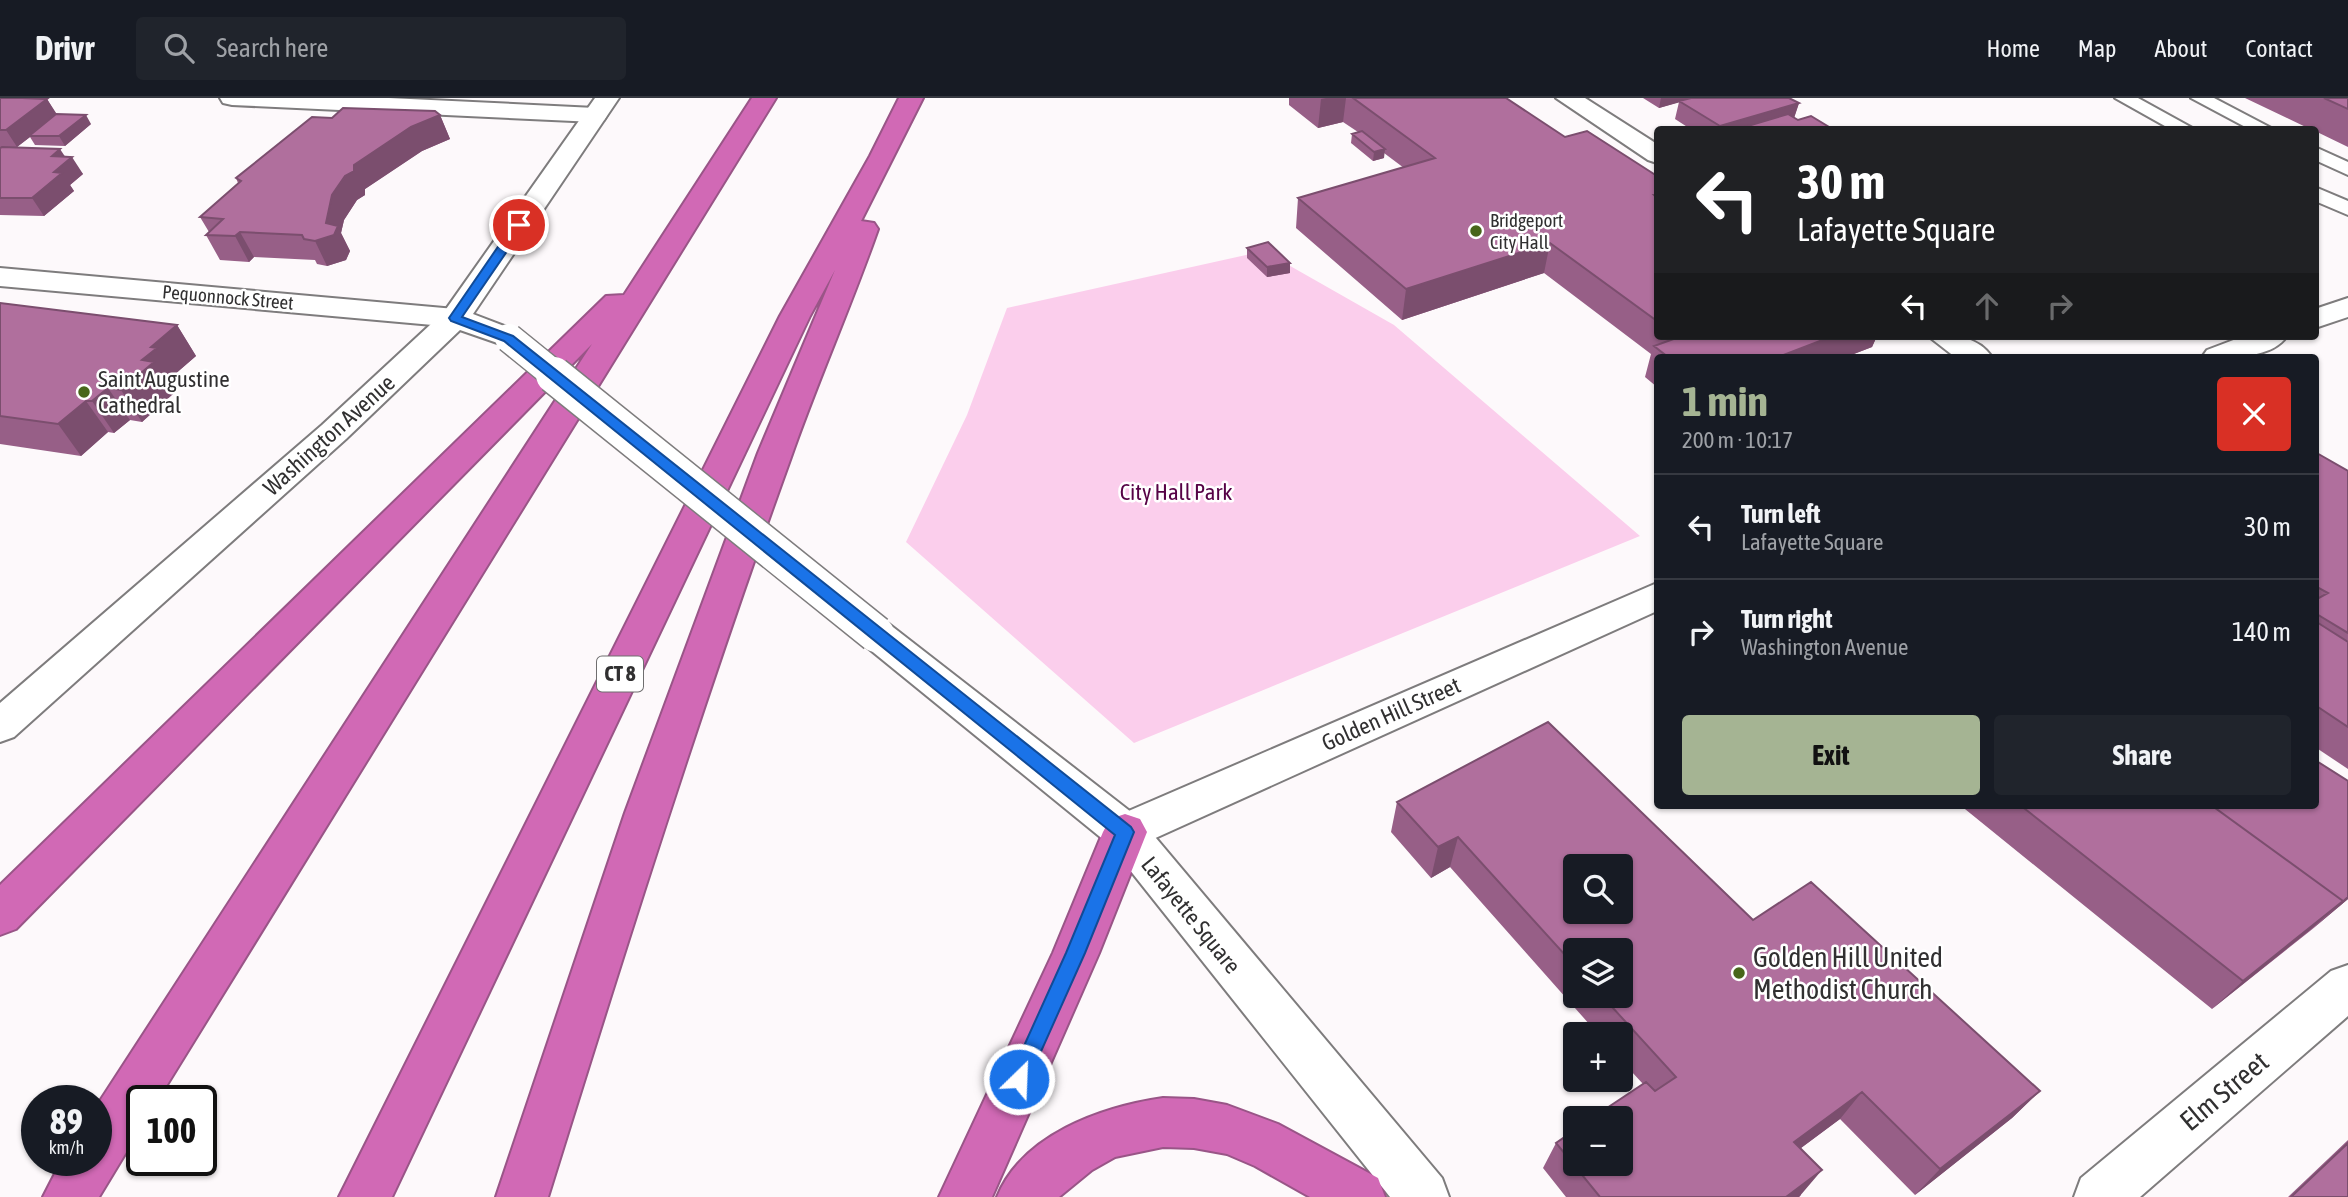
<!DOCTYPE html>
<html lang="en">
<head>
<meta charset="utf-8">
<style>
  :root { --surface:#171b24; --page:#20242c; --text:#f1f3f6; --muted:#9ea1a6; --line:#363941; --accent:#a5b493 }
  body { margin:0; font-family:"Asap Condensed",sans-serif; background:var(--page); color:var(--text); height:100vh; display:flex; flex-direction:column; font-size:26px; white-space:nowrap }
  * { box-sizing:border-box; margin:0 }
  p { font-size:23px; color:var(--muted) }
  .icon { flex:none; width:38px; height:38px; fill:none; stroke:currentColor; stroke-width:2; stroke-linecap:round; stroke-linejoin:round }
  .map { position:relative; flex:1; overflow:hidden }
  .drawer { position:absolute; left:1654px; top:256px; width:665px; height:455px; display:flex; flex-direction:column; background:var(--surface); border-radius:7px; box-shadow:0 2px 5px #0004 }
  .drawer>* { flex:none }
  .hud { position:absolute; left:1654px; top:28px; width:665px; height:214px; border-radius:7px; box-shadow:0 2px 5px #0004; background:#202124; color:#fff; overflow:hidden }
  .controls { position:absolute; left:1563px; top:756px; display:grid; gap:14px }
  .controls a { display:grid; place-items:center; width:70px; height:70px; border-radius:7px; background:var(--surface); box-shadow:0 2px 5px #0004; font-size:35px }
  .speed { position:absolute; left:21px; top:987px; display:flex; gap:14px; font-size:35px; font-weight:700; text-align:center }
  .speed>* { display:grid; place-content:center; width:91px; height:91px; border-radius:50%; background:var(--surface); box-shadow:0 2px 5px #0004; line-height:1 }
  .speed small { font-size:18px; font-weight:400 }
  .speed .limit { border:4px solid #111; border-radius:10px; background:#fff; color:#111 }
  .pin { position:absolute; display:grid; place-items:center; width:60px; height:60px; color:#fff; margin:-30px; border:4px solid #fff; border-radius:50%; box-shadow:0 2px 7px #0007 }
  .me { position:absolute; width:77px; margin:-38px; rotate:24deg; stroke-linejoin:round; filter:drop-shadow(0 0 5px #0008) }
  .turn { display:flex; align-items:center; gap:24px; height:147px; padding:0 28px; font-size:32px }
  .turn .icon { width:91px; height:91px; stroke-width:2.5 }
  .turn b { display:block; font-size:49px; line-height:60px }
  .lanes { display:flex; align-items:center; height:66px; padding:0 28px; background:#0003; justify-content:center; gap:35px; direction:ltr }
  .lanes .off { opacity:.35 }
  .round { display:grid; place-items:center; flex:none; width:74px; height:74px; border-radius:7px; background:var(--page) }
  .overview { display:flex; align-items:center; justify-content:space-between; height:119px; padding:0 28px }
  h1 { font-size:42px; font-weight:700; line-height:52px; color:var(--accent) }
  .cta { display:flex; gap:14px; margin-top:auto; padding:14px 28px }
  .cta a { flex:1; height:80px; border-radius:7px; background:var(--accent); color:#111; font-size:28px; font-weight:700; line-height:80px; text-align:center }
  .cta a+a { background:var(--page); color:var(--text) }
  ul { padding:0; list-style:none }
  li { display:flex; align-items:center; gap:21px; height:105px; padding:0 28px; border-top:2px solid var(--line) }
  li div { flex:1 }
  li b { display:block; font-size:26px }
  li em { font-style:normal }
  header { display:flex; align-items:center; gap:42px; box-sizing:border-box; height:98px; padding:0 35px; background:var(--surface); border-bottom:2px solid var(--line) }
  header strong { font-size:33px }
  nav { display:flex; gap:38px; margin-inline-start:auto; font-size:24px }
  .search { width:490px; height:63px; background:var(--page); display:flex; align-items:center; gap:18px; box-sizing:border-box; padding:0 24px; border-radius:7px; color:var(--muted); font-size:26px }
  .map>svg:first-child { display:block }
  .green { fill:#fbceec }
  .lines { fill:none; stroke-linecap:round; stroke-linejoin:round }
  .service-casing { stroke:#7e7c7d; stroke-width:4 }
  .minor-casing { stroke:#7e7c7d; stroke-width:4 }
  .tertiary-casing { stroke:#7e7c7d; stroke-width:4 }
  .secondary-casing { stroke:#7e7c7d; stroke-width:4 }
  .motorway-casing { stroke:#995587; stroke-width:4 }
  .service { fill:#fff; fill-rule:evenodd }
  .minor { fill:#fff; fill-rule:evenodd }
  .tertiary { fill:#fff; fill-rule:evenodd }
  .secondary { fill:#fff; fill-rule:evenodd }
  .motorway { fill:#d169b5; fill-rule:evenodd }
  .secondary-bridge-far1-casing { stroke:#7e7c7d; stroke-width:31; stroke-linecap:butt }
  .secondary-bridge-casing { stroke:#7e7c7d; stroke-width:39; stroke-linecap:butt }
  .secondary-bridge-far1 { stroke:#fff; stroke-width:28 }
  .secondary-bridge { stroke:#fff; stroke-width:36 }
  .wall { fill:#975f87; fill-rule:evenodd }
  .shaded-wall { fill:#7b4e6e }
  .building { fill:#b06f9d; stroke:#7b4e6e; stroke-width:2; fill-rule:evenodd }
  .route { fill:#1a73e8; stroke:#114b97; stroke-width:2 }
  .poi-dot { fill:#48661a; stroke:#fff; stroke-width:2.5 }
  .labels { text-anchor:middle; stroke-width:5; stroke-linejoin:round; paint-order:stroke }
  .far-poi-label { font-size:19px; fill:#313031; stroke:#fff; text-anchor:start }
  .far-street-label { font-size:19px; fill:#313031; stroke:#fff }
  .shield { fill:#fff; stroke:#6f6e6f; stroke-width:2 }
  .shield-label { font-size:21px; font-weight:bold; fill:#313031 }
  .poi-label { font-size:23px; fill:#313031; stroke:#fff; text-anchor:start }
  .street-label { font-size:23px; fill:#313031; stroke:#fff }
  .park-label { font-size:23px; fill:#560246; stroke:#fff }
  .near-poi-label { font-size:28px; fill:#313031; stroke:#fff; text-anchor:start }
  .near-street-label { font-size:28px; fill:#313031; stroke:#fff }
</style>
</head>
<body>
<header>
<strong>Drivr</strong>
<div class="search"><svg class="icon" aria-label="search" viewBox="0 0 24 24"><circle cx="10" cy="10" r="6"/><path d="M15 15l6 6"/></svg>Search here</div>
<nav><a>Home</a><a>Map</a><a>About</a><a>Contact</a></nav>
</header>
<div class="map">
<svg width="2348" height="1099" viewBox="0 0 2348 1099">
  <rect width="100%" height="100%" fill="#fdf9fb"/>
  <path class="green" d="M1264 153 1394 227 1640 438 1134 645 906 444 967 317 1007 210Z"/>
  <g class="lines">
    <defs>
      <path id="service" d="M2115 0H2138L2196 32H2172Z
        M2191 0H2214L2275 32H2251Z
        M2315 49 2348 64V77L2315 62Z
        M2315 89 2348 103V117L2315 103Z"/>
      <path id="minor" d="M220 0H389L595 10 604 12 607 17 604 22 595 24 232 7 223 5Z
        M1556 0H1585L1657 46V65L1648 62Z
        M1928 238C1952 238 1976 236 1992 259H1955Z
        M2348 867V918L2140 1099H2074L2081 1080 2331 873Z"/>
      <path id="tertiary" d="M0 170 455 211 466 214 470 220 466 226 455 229 0 188Z
        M2348 200V219L2315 230V211Z
        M2244 238H2287C2271 262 2228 259 2202 259L2207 252Z
        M1657 485V513L1140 747 1125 752 1110 747 1103 734 1110 721Z"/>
      <path id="secondary" d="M595 0H619L473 216 520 234 524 240 520 246 509 249 460 232 346 341 14 639 0 644V605L322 327 444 214Z
        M876 522 889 526 1140 721 1442 1080 1449 1099H1390L1110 747 863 546 857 536 863 526Z"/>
      <path id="motorway" d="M752 0H776L157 1003H142V1028L99 1099H43L62 1062H96V1009L592 246 16 831 0 837V787L606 198 624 197Z
        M899 0H923L861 123 874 125 878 131C851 208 818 282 791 359 703 603 625 851 548 1099H496L625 715 758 355 835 172 810 218 392 1099H339L780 218 870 58Z
        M1125 716 1140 721 1147 734 1099 855 992 1099H939L1053 855 1103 734 1110 721Z
        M1163 1000 1194 1001 1227 1007 1278 1026 1378 1080 1385 1099H1310L1255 1068 1227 1056 1194 1050 1163 1049 1115 1059 1092 1072 1059 1099H997C1022 1037 1101 1009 1163 1000Z"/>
    </defs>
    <use href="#service" class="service-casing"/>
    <use href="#minor" class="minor-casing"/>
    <use href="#tertiary" class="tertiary-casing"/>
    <use href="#secondary" class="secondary-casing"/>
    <use href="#motorway" class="motorway-casing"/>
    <use href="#service" class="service"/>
    <use href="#minor" class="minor"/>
    <use href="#tertiary" class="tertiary"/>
    <use href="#secondary" class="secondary"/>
    <use href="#motorway" class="motorway"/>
    <defs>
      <path id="secondary-bridge-far1" d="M509 240 556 278"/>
      <path id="secondary-bridge" d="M554 277 876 536"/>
    </defs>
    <use href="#secondary-bridge-far1" class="secondary-bridge-far1-casing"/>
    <use href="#secondary-bridge" class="secondary-bridge-casing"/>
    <use href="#secondary-bridge-far1" class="secondary-bridge-far1"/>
    <use href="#secondary-bridge" class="secondary-bridge"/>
  </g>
  <path class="wall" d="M0 0 47 1 56 16 91 26 65 48 35 47 30 39 17 49H0Z
    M1289 0H1506L1565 39 1657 78V238H1877L1872 249 1846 259H1657V289L1645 279 1651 256 1544 175 1402 222 1296 130 1298 100 1404 70 1384 55V60L1373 63 1351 45 1352 36 1358 34 1343 24 1318 30 1289 7Z
    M1643 0H1789L1799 5 1794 20 1798 22 1834 32H1692L1675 21 1679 4 1659 10Z
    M2245 0H2348V49L2315 33V32H2312Z
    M440 17 450 41 422 53 365 91V97L357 102 344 122 341 135 350 153 346 162 327 168 317 166 315 162 254 159 249 164 220 162 206 137 209 134 200 119 238 85 236 80 332 20Z
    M0 50 65 58 83 76 70 87 74 93 44 118 0 117Z
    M1247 150 1290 165V175L1267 179 1247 160Z
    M0 205 177 227 196 258 174 277 176 281 169 288 174 295 142 324 130 322 114 335 108 334 81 358 0 346Z
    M2315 354 2348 373V671L2315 649Z
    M1397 704 1753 822 2040 993 2012 1020 1915 1097 1840 1021 1801 1050V1097L1799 1099H1566L1543 1070 1556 1045 1643 986 1620 961V936H1598L1450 769 1431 780 1391 734ZM1575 852 1620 898H1575Z
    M1960 707H2315L2348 801 2310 833 2212 911Z
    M2348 1042V1099H2288Z"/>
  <path class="shaded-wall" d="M1326 0H1346L1343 24 1318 30 1321 1Z
    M1661 0H1695L1659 10Z
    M47 1 58 18 29 38 30 39 17 49 6 32Z
    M1799 5 1793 23 1741 30V32H1719L1720 28Z
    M86 17 91 26 65 48 59 38Z
    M440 17 450 41 422 53 365 91V97L357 102 344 122 341 135 350 153 346 162 327 168 315 143 326 125 332 97 354 67 411 29Z
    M60 51 68 63 72 59 83 76 70 87 74 93 44 118 32 100 54 74 52 58Z
    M1385 51 1384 60 1373 63 1374 54Z
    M240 134 254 159 249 164 235 138Z
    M1550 145 1544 175 1402 222 1406 191Z
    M1290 165V175L1267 179V169Z
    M177 227 196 258 174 277 176 281 169 288 174 295 142 324 121 292 151 249Z
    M1833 238H1877L1872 249 1846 259H1778Z
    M108 290 130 322 114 335 92 303Z
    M86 303 108 334 81 358 58 326Z
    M1458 739 1450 769 1431 780 1438 749Z
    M2348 799V801L2310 833Z
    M2343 803 2310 832 2212 911 2243 883Z
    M2040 993 2012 1020 1915 1097 1940 1071Z
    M1862 994 1840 1021 1774 1070 1794 1044Z
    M1822 1072 1799 1099H1786Z"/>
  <path class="building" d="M0 0H22L47 1 6 32H0Z
    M1353 0H1506L1565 39 1587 33 1657 78V97H1654L1657 100V223L1550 145 1406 191 1298 100 1435 60Z
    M1691 0H1789L1799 5 1720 28 1679 3Z
    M2324 0H2348V11Z
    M343 10 435 13 440 17 411 29 354 67V73L345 78 332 97 326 125 338 128 334 137 315 143 304 141 302 137 240 134 235 138 206 137 223 121 200 119 241 83 236 80 312 19 332 20Z
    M56 16 86 17 59 38H29Z
    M1788 16 1798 22 1811 18 1834 32H1744L1741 30Z
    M1362 33 1385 51 1374 54 1352 36Z
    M2 49 60 51 52 58 72 59 54 74 62 75 32 100H0V50Z
    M1268 144 1290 165 1267 169 1247 150Z
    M0 205 177 227 151 249 157 250 142 262 154 264 121 292 108 290 92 303H86L58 326 0 318Z
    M1678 238H1833L1778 259H1668L1654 248 1679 239Z
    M2315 354 2348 373V535L2315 515V502L2328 495 2315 488Z
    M2315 523 2348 544V629L2315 607Z
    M1548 624 1753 822 1811 784 2040 993 1940 1071 1862 994 1794 1044 1822 1072 1786 1099H1600L1556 1045 1575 1032V1066H1620V1020H1592L1646 984 1655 993 1676 979 1602 898H1620V852H1575V868L1458 739 1438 749 1397 704ZM1575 768H1620V814H1575Z
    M2315 662 2348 683V799L2338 808 2343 803 2211 707H2315Z
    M2020 707H2211L2343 803 2243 883Z
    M2348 1045V1099H2291Z"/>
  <path class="route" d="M515 124 525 127 462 219 513 238 1131 729 1134 734 1085 855 1026 987 1019 990 1012 987 1009 981 1066 855 1115 737 504 243 451 223 449 220Z"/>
  <g class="poi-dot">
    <circle cx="1476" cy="133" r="7"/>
    <circle cx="84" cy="294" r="7"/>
    <circle cx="1739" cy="875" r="7"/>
  </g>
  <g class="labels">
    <g class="far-poi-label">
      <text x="1490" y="129">Bridgeport<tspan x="1490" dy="22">City Hall</tspan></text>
    </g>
    <g class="far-street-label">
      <text transform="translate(228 199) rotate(5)" y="7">Pequonnock Street</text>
    </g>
    <rect class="shield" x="597" y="558.5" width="46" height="35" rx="5"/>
    <g class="shield-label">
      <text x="620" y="583">CT 8</text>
    </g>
    <g class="poi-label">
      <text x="98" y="289">Saint Augustine<tspan x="98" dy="26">Cathedral</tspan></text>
    </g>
    <g class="street-label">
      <text transform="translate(329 337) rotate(-42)" y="8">Washington Avenue</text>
      <text transform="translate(1391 616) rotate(-24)" y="8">Golden Hill Street</text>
      <text transform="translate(1191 817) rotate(51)" y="8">Lafayette Square</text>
    </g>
    <g class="park-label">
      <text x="1176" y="402">City Hall Park</text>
    </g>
    <g class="near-poi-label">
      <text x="1753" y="869">Golden Hill United<tspan x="1753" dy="32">Methodist Church</tspan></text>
    </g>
    <g class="near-street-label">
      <text transform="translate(2224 993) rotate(-40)" y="10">Elm Street</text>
    </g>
  </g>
</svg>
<div class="controls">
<a><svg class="icon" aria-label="search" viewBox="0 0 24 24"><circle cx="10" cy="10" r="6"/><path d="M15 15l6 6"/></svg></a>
<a><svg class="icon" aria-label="layers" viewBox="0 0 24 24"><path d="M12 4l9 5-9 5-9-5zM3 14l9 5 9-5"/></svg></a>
<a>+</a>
<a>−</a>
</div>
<div class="speed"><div>89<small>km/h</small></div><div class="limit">100</div></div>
<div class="pin" style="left:519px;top:127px;background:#d93025"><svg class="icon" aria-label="arrive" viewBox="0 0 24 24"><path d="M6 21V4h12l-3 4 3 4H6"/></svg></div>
<svg class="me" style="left:1019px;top:981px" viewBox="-20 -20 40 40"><circle r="17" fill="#1a73e8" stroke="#fff" stroke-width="3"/><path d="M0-11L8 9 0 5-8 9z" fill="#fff"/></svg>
<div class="hud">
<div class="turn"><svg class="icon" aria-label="left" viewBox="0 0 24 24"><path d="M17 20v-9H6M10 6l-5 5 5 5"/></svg><div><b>30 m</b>Lafayette Square</div></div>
<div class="lanes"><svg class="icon" aria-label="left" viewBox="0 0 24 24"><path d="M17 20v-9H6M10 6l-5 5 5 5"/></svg><svg class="icon off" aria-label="ahead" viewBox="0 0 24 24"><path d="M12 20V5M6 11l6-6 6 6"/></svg><svg class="icon off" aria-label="right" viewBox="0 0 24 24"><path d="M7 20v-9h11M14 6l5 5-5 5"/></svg></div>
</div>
<section class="drawer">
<div class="overview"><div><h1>1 min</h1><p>200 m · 10:17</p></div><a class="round" style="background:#d93025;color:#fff"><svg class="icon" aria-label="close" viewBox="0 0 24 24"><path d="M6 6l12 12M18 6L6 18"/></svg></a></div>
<ul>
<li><svg class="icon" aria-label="left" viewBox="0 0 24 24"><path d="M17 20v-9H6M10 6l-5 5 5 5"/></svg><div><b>Turn left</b><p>Lafayette Square</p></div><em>30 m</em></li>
<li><svg class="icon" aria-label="right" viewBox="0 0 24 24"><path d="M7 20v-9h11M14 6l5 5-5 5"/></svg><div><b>Turn right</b><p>Washington Avenue</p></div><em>140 m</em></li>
</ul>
<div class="cta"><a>Exit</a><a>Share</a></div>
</section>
</div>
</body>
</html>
